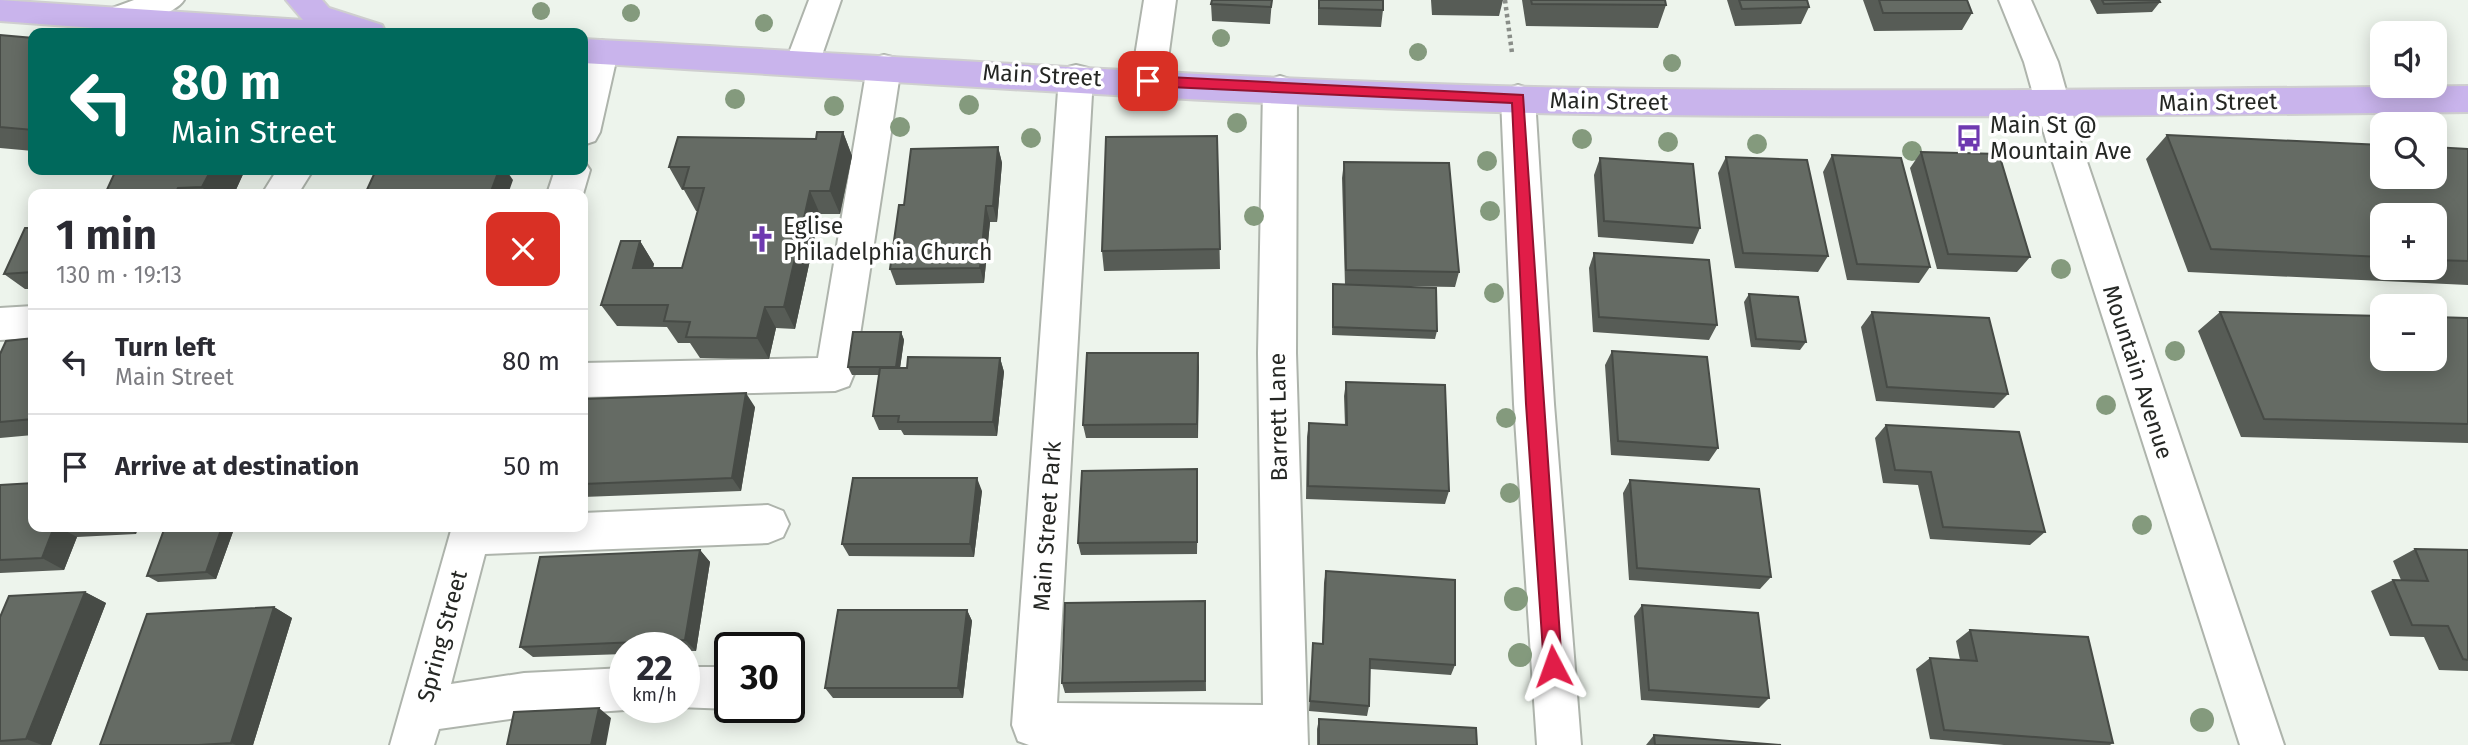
<!DOCTYPE html>
<html lang="en">
<head>
<meta charset="utf-8">
<style>
  :root { --surface:#fff; --page:#f7f7f7; --text:#2b2b33; --muted:#7c7c81; --line:#e1e1e2 }
  body { margin:0; font-family:"Fira Sans",sans-serif; background:var(--page); color:var(--text); height:100vh; display:flex; flex-direction:column; font-size:26px; white-space:nowrap }
  * { box-sizing:border-box; margin:0 }
  p { font-size:23px; color:var(--muted) }
  .icon { flex:none; width:38px; height:38px; fill:none; stroke:currentColor; stroke-width:2; stroke-linecap:round; stroke-linejoin:round }
  .map { position:relative; flex:1; overflow:hidden }
  .panel { position:absolute; left:28px; top:189px; width:560px; height:343px; display:flex; flex-direction:column; background:var(--surface); border-radius:14px; box-shadow:0 4px 18px #0003 }
  .panel>* { flex:none }
  .hud { position:absolute; left:28px; top:28px; width:560px; height:147px; border-radius:14px; box-shadow:0 4px 18px #0003; background:#00695c; color:#fff; overflow:hidden }
  .controls { position:absolute; left:2370px; top:21px; display:grid; gap:14px }
  .controls a { display:grid; place-items:center; width:77px; height:77px; border-radius:14px; background:var(--surface); box-shadow:0 4px 18px #0003; font-size:35px }
  .speed { position:absolute; left:609px; top:632px; display:flex; gap:14px; font-size:35px; font-weight:700; text-align:center }
  .speed>* { display:grid; place-content:center; width:91px; height:91px; border-radius:50%; background:var(--surface); box-shadow:0 4px 18px #0003; line-height:1 }
  .speed small { font-size:18px; font-weight:400 }
  .speed .limit { border:4px solid #111; border-radius:10px; background:#fff; color:#111 }
  .pin { position:absolute; display:grid; place-items:center; width:60px; height:60px; color:#fff; margin:-30px; border-radius:14px; box-shadow:0 4px 10px #0006 }
  .me { position:absolute; width:77px; margin:-38px; rotate:356deg; stroke-linejoin:round; filter:drop-shadow(0 0 5px #0008) }
  .turn { display:flex; align-items:center; gap:24px; height:147px; padding:0 28px; font-size:32px }
  .turn .icon { width:91px; height:91px; stroke-width:2.5 }
  .turn b { display:block; font-size:49px; line-height:60px }
  .round { display:grid; place-items:center; flex:none; width:74px; height:74px; border-radius:14px; background:var(--page) }
  .summary { display:flex; align-items:center; justify-content:space-between; height:119px; padding:0 28px }
  h1 { font-size:42px; font-weight:700; line-height:52px }
  ul { padding:0; list-style:none }
  li { display:flex; align-items:center; gap:21px; height:105px; padding:0 28px; border-top:2px solid var(--line) }
  li div { flex:1 }
  li b { display:block; font-size:26px }
  li em { font-style:normal }
  .map>svg:first-child { display:block }
  .lines { fill:none; stroke-linecap:round; stroke-linejoin:round }
  .minor-casing { stroke:#aeb4ac; stroke-width:4 }
  .major-casing { stroke:#cfcfcf; stroke-width:4 }
  .path { stroke:#898d88; stroke-width:4.5; stroke-dasharray:3.5 3.5; stroke-linecap:butt }
  .minor { fill:#fff; fill-rule:evenodd }
  .major { fill:#c9b4ec; fill-rule:evenodd }
  .tree { fill:#849a7d }
  .wall { fill:#575c56; fill-rule:evenodd }
  .shaded-wall { fill:#474b46 }
  .building { fill:#656b64; stroke:#474b46; stroke-width:2 }
  .route { fill:#e11d48; stroke:#92132f; stroke-width:2 }
  .labels { text-anchor:middle; stroke-width:7; stroke-linejoin:round; paint-order:stroke }
  .street-label { font-size:23px; fill:#252724; stroke:#fff }
  .poi-label { font-size:23px; fill:#252724; stroke:#fff; text-anchor:start }
</style>
</head>
<body>
<div class="map">
<svg width="2468" height="745" viewBox="0 0 2468 745">
  <rect width="100%" height="100%" fill="#edf4ec"/>
  <g class="lines">
    <defs>
      <path id="minor" d="M134 0H184C175 15 124 31 107 26L102 18 107 10Z
        M809 0H841L820 61 815 70 803 73 791 70 786 61Z
        M1144 0H1176L1165 81 1160 90 1148 94 1136 90 1131 81Z
        M1999 0H2031L2058 62 2082 147 2284 745H2240L2048 147 2024 62Z
        M601 40 613 43 618 52 600 132 595 141 583 145V59L589 43Z
        M884 55 896 58 901 67 854 374 849 386 835 391 583 397V363L818 358 867 67 872 58Z
        M1076 65 1088 68 1093 77 1057 703 1263 705 1258 353 1263 89 1268 80 1280 76 1292 80 1297 89 1296 353 1308 745H1029L1018 741 1012 725 1059 77 1064 68Z
        M1518 85 1530 89 1535 98 1554 404 1581 745H1537L1514 404 1501 98 1506 89Z
        M583 160 590 170 583 194H547L555 170H583Z
        M277 170H313L298 194H262Z
        M33 306V338L0 340V308Z
        M768 505 783 511 789 524 783 537 768 543 485 554 451 684 524 673 625 668V707H633L625 710 524 717 439 729 434 745H390L452 527H583V513Z
        M684 667H730V707H736L730 709 678 707H684Z"/>
      <path id="major" d="M0 0 303 20 286 0H322L329 8 382 25 386 33H162L0 21Z
        M583 39C917 57 1252 82 1587 88 1880 93 2174 89 2468 86V112C2174 115 1880 119 1586 114 1252 108 917 82 583 63Z"/>
    </defs>
    <use href="#minor" class="minor-casing"/>
    <use href="#major" class="major-casing"/>
    <path class="path" d="M1505 0 1512 53"/>
    <use href="#minor" class="minor"/>
    <use href="#major" class="major"/>
  </g>
  <g class="tree">
    <circle cx="541" cy="11" r="9"/>
    <circle cx="631" cy="13" r="9"/>
    <circle cx="764" cy="23" r="9"/>
    <circle cx="1221" cy="38" r="9"/>
    <circle cx="1418" cy="52" r="9"/>
    <circle cx="1672" cy="63" r="9"/>
    <circle cx="735" cy="99" r="10"/>
    <circle cx="969" cy="105" r="10"/>
    <circle cx="834" cy="106" r="10"/>
    <circle cx="1237" cy="123" r="10"/>
    <circle cx="900" cy="127" r="10"/>
    <circle cx="1031" cy="138" r="10"/>
    <circle cx="1582" cy="139" r="10"/>
    <circle cx="1668" cy="142" r="10"/>
    <circle cx="1757" cy="144" r="10"/>
    <circle cx="1912" cy="151" r="10"/>
    <circle cx="1487" cy="161" r="10"/>
    <circle cx="1490" cy="211" r="10"/>
    <circle cx="1254" cy="216" r="10"/>
    <circle cx="2061" cy="269" r="10"/>
    <circle cx="1494" cy="293" r="10"/>
    <circle cx="2175" cy="351" r="10"/>
    <circle cx="2106" cy="405" r="10"/>
    <circle cx="1506" cy="418" r="10"/>
    <circle cx="1510" cy="493" r="10"/>
    <circle cx="2142" cy="525" r="10"/>
    <circle cx="1516" cy="599" r="12"/>
    <circle cx="1520" cy="655" r="12"/>
    <circle cx="2202" cy="720" r="12"/>
  </g>
  <path class="wall" d="M1272 0 1270 24 1212 21 1211 4Z
    M1318 0H1383V10L1381 27 1318 25Z
    M1431 0H1503L1499 16 1432 15Z
    M1522 0H1665L1666 5 1658 28 1526 26Z
    M1727 0H1807L1809 7 1801 24 1735 26Z
    M1863 0H1967L1972 13 1962 30 1874 31Z
    M2090 0H2159L2160 2 2152 12 2097 14Z
    M0 35 33 38V151L0 148Z
    M843 132 852 156 840 214H820L795 329 776 328 769 359 700 358 690 343H678L667 327 617 326 601 305 640 241 654 264 653 268H682L698 211H696L684 190H682L669 167 816 139Z
    M2167 135 2468 149V285L2188 272 2146 159ZM2382 215H2434V268H2382Z
    M1217 136 1220 269 1104 271 1102 251Z
    M998 147 1002 163 997 222H990L984 283 896 285 890 269 904 205Z
    M1921 152 2030 257 2017 272 1937 269 1910 168Z
    M1832 155 1930 267 1919 283 1847 280 1823 172Z
    M1726 157 1828 256 1818 272 1735 268 1718 173Z
    M1600 158 1700 228 1693 244 1598 237 1594 175Z
    M1344 162 1459 272 1455 287 1398 286 1437 331 1435 339 1332 335 1333 284 1345 285 1342 178Z
    M245 170 234 194H105Z
    M33 228V289H25L4 274Z
    M1594 253 1717 325 1709 340 1593 332 1589 268Z
    M1749 294 1806 342 1800 350 1751 347 1744 302Z
    M1872 312 2008 394 1994 408 1876 401 1861 327Z
    M2220 312 2468 318V443L2241 437 2198 331Z
    M901 332 904 340 900 368 1000 358 1004 372 997 436 904 435 901 430H879L873 416 879 375H852L848 367Z
    M33 338V435L0 438V354Z
    M1612 351 1718 448 1709 461 1611 455 1605 365Z
    M1198 353V438H1086L1083 425Z
    M1346 382 1449 491 1445 504 1306 499 1307 437 1309 423 1345 425 1344 396Z
    M583 399 755 407 741 491 583 497Z
    M1886 425 2045 532 2030 545 1930 539 1918 485 1883 483 1875 438Z
    M1197 469V554L1081 555 1078 543Z
    M1630 480 1771 577 1760 589 1629 580 1623 493Z
    M0 485 33 527H138L136 534 77 537 64 570 0 573Z
    M982 491 974 557 849 556 842 544Z
    M165 527H230L234 529 216 579 158 582 147 576Z
    M2415 549 2468 550V671L2439 670 2424 637 2390 636 2371 591 2393 580H2401L2393 561Z
    M700 550 710 562 696 651H684V648H625V654L533 657 520 647Z
    M1326 571 1455 665 1451 675 1370 669 1369 706 1367 716 1309 711 1313 643 1322 644 1324 583Z
    M85 592 106 603 51 745H0V617Z
    M1642 605 1769 698 1759 708 1641 700 1634 616Z
    M274 607 292 618 253 745H100Z
    M967 610 972 621 963 698H833L825 688Z
    M1205 613 1206 691 1065 693 1062 683Z
    M1970 630 2113 743 2110 745H2004L1930 739 1916 669 1930 658 1960 660 1956 641Z
    M1319 719 1477 745H1317V729Z
    M1654 735 1781 745H1646Z"/>
  <path class="shaded-wall" d="M843 132 852 156 840 214 830 191Z
    M998 147 1002 163 997 222 993 206Z
    M211 170H245L234 194H209L202 187Z
    M499 170H506L513 180 508 194H490Z
    M178 188 185 194H175Z
    M810 191 820 214 795 329 784 307Z
    M986 206 990 222 984 283 980 268Z
    M640 241 654 264 647 290 633 268Z
    M765 307 776 328 769 359 757 338Z
    M901 332 904 340 899 375 896 367Z
    M1198 353 1199 367 1198 438 1197 424Z
    M1000 358 1004 372 997 436 993 422Z
    M746 393 755 407 741 491 732 478Z
    M1197 469 1198 482 1197 554Z
    M977 478 982 491 974 557 970 544Z
    M54 527H58L77 537 64 570 42 558Z
    M125 527H138L136 534Z
    M222 527H230L234 529 216 579 206 572Z
    M700 550 710 562 696 651 685 640Z
    M85 592 106 603 51 745H42L26 739Z
    M274 607 292 618 253 745H236L231 743Z
    M967 610 972 621 963 698 958 688Z
    M599 708 611 718 606 745H591Z"/>
  <path class="building" d="M1212 0H1272L1271 7 1211 4Z
    M1319 0H1383V10L1319 8Z
    M1531 0H1665L1666 5 1532 4Z
    M1739 0H1807L1809 7 1742 9Z
    M1879 0H1967L1972 13H1883Z
    M2102 0H2159L2160 2 2104 4Z
    M0 35 33 38V130L0 127Z
    M817 132H843L830 191H810L784 307H765L757 338 686 337 690 322 664 321 668 305H601L621 241H640L633 268H682L704 188H683L689 167H669L678 137 816 139Z
    M2167 135 2382 145V177H2434V147L2468 149V261L2434 260V215H2382V257L2211 249Z
    M1217 136 1220 249 1102 251 1106 137Z
    M998 147 993 206H986L980 268 890 269 899 205H904L911 149Z
    M1921 152 1999 154 2030 257 1948 254Z
    M1832 155 1901 158 1930 267 1857 264Z
    M1726 157 1807 160 1828 256 1743 253Z
    M1600 158 1693 164 1700 228 1604 221Z
    M1344 162 1449 163 1459 272 1346 270Z
    M116 170H211L202 187 178 188 175 194H105Z
    M376 170H499L490 194H365Z
    M25 228H33V272L4 274Z
    M1594 253 1709 260 1717 325 1599 317Z
    M1333 284 1436 288 1437 331 1333 327Z
    M1749 294 1798 297 1806 342 1756 339Z
    M1872 312 1989 318 2008 394 1887 387Z
    M2220 312 2382 316V359H2434V317L2468 318V424L2264 419Z
    M853 332H901L896 367H848Z
    M33 338V419L0 422V354L6 341Z
    M1612 351 1707 357 1718 448 1618 441Z
    M1087 353H1198L1197 424 1083 425Z
    M908 357 1000 358 993 422H898L899 416H873L880 368H907Z
    M1346 382 1445 385 1449 491 1308 486 1309 423 1347 425Z
    M746 393 732 478 583 484V399Z
    M1886 425 2019 432 2045 532 1943 527 1931 472 1895 470Z
    M1197 469V542L1078 543 1082 471Z
    M853 478H977L970 544H842Z
    M1630 480 1759 489 1771 577 1637 568Z
    M33 483V527H54L42 558 0 560V485Z
    M165 527H222L206 572 147 576Z
    M2415 549 2468 550V660L2463 659 2448 626 2412 625 2393 580 2428 581Z
    M700 550 685 640 520 647 540 557Z
    M1326 571 1455 580V665L1370 659 1369 706 1310 701 1313 643 1323 644Z
    M85 592 26 739 0 741V617L9 596Z
    M1205 601V681L1062 683 1065 603Z
    M1642 605 1758 613 1769 698 1649 690Z
    M274 607 231 743 199 745H100L147 614Z
    M838 610H967L958 688H825Z
    M1970 630 2088 637 2113 743 1944 730 1930 658 1977 661Z
    M599 708 591 745H507L514 712Z
    M1319 719 1476 728 1477 745H1319Z
    M1654 735 1781 745H1655Z"/>
  <path class="route" d="M1148 76 1523 95 1562 666 1559 673 1553 675 1547 673 1544 666 1526 404 1512 103 1148 86 1141 81Z"/>
  <defs>
    <symbol id="bus-bare" viewBox="-9 -9 18 18"><path d="M-5-6H5V4H4V6H2V4H-2V6H-4V4H-5ZM-3.5-4V0h7V-4ZM-3.5 1.2v1.5H-2V1.2ZM2 1.2v1.5H3.5V1.2Z" fill="#6e39b0" stroke="#fff" stroke-width="2.5" paint-order="stroke"/></symbol>
    <symbol id="church-bare" viewBox="-9 -9 18 18"><path d="M-1.2-6h2.4v3.5h3.3v2.4h-3.3V6h-2.4V-.1h-3.3v-2.4h3.3Z" fill="#6e39b0" stroke="#fff" stroke-width="2.5" paint-order="stroke"/></symbol>
  </defs>
  <g fill-rule="evenodd">
    <use href="#bus-bare" x="1950" y="119" width="38" height="38"/>
    <use href="#church-bare" x="743" y="220" width="38" height="38"/>
  </g>
  <g class="labels">
    <g class="street-label">
      <text transform="translate(1042 75) rotate(3)" y="8">Main Street</text>
      <text transform="translate(1609 101) rotate(1)" y="8">Main Street</text>
      <text transform="translate(2218 102) rotate(-1)" y="8">Main Street</text>
      <text transform="translate(2138 372) rotate(72)" y="8">Mountain Avenue</text>
      <text transform="translate(1278 417) rotate(-91)" y="8">Barrett Lane</text>
      <text transform="translate(1047 526) rotate(-86)" y="8">Main Street Park</text>
      <text transform="translate(442 636) rotate(-75)" y="8">Spring Street</text>
    </g>
    <g class="poi-label">
      <text x="1990" y="133">Main St @<tspan x="1990" dy="26">Mountain Ave</tspan></text>
      <text x="783" y="234">Eglise<tspan x="783" dy="26">Philadelphia Church</tspan></text>
    </g>
  </g>
</svg>
<div class="controls">
<a><svg class="icon" aria-label="sound" viewBox="0 0 24 24"><path d="M4 9h4l5-4v14l-5-4H4zM17 9q2 3 0 6"/></svg></a>
<a><svg class="icon" aria-label="search" viewBox="0 0 24 24"><circle cx="10" cy="10" r="6"/><path d="M15 15l6 6"/></svg></a>
<a>+</a>
<a>−</a>
</div>
<div class="speed"><div>22<small>km/h</small></div><div class="limit">30</div></div>
<div class="pin" style="left:1148px;top:81px;background:#d93025"><svg class="icon" aria-label="arrive" viewBox="0 0 24 24"><path d="M6 21V4h12l-3 4 3 4H6"/></svg></div>
<svg class="me" style="left:1553px;top:666px" viewBox="-20 -20 40 40"><path d="M0-17L14 15 0 8-14 15z" fill="#e11d48" stroke="#fff" stroke-width="4"/></svg>
<div class="hud">
<div class="turn"><svg class="icon" aria-label="left" viewBox="0 0 24 24"><path d="M17 20v-9H6M10 6l-5 5 5 5"/></svg><div><b>80 m</b>Main Street</div></div>
</div>
<section class="panel">
<div class="summary"><div><h1>1 min</h1><p>130 m · 19:13</p></div><a class="round" style="background:#d93025;color:#fff"><svg class="icon" aria-label="close" viewBox="0 0 24 24"><path d="M6 6l12 12M18 6L6 18"/></svg></a></div>
<ul>
<li><svg class="icon" aria-label="left" viewBox="0 0 24 24"><path d="M17 20v-9H6M10 6l-5 5 5 5"/></svg><div><b>Turn left</b><p>Main Street</p></div><em>80 m</em></li>
<li><svg class="icon" aria-label="arrive" viewBox="0 0 24 24"><path d="M6 21V4h12l-3 4 3 4H6"/></svg><div><b>Arrive at destination</b></div><em>50 m</em></li>
</ul>
</section>
</div>
</body>
</html>
